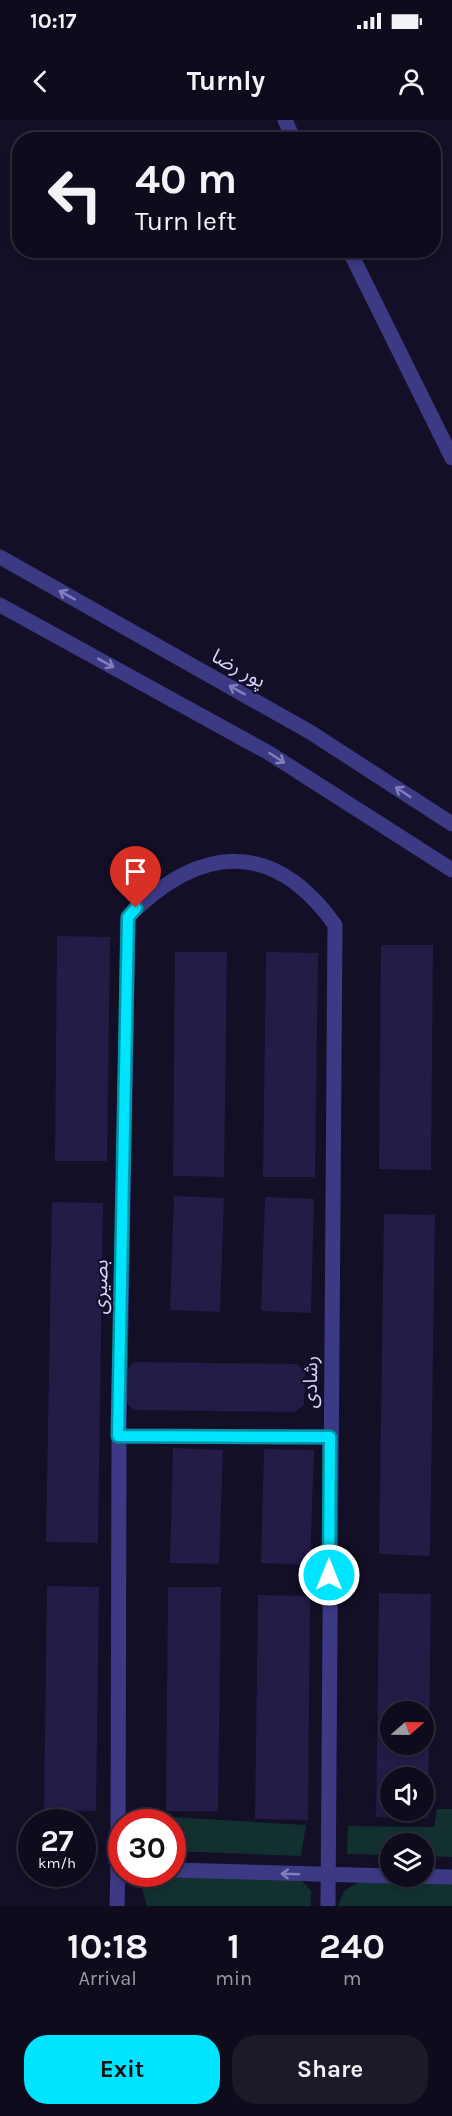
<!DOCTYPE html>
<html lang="en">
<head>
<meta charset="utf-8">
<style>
  :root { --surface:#0e0b1c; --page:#1c1929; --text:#f1f3f6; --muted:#9b9ba3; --line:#2e2b3b; --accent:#00e5ff }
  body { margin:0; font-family:Karla,"Noto Sans Arabic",sans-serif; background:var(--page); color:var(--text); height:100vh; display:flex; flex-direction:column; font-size:22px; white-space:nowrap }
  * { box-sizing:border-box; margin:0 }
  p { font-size:20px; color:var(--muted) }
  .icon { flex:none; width:33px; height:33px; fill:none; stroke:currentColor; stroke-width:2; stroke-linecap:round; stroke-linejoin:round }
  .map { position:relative; height:1786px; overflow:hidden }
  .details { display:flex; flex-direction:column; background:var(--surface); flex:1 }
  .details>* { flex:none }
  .top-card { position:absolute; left:12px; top:12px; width:429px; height:126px; border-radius:24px; box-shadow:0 3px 9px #0003,0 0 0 2px var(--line); background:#0e0b1c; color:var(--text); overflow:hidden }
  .needle { width:39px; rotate:70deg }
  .tools { position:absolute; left:380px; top:1581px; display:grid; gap:12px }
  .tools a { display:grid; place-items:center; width:54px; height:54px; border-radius:50%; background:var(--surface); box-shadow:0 3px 9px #0003,0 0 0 2px var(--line); font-size:30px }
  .speed { position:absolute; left:18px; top:1689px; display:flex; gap:12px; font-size:30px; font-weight:700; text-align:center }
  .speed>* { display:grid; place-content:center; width:78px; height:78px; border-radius:50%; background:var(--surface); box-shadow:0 3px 9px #0003,0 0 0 2px var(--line); line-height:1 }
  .speed small { font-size:15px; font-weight:400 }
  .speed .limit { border:9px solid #d22; background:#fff; color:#111 }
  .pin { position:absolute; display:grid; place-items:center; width:51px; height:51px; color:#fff; margin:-62px -26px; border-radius:50% 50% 50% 0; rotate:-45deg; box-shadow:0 0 6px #0007 }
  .pin .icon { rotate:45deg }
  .me { position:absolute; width:66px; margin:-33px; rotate:0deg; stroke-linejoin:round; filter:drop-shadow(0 0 4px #0008) }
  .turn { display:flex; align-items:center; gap:21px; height:126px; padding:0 24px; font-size:27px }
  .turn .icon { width:78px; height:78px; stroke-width:2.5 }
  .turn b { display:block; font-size:42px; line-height:51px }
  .eta { display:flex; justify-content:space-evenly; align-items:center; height:102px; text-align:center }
  .eta b { font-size:36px; font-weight:700; line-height:42px }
  .action { display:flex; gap:12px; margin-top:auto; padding:12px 24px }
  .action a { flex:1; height:69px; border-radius:24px; background:var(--accent); color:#111; font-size:24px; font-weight:700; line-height:69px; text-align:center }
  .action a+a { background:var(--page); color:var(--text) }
  .status { display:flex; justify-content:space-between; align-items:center; height:42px; padding:0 30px; background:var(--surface); direction:ltr }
  .status svg { height:16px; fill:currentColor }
  header { display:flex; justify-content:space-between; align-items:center; height:78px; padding:0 24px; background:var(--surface); font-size:27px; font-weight:700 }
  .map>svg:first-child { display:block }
  .green { fill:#12302f }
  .building { fill:#241b47; fill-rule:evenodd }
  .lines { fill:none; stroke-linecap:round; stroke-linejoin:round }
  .minor { stroke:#3d3a85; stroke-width:15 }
  .tertiary { stroke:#3d3a85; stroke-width:15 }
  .oneway { stroke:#837fbc }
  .route-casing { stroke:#0095a6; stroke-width:15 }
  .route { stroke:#00e5ff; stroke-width:10 }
  .labels { text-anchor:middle; stroke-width:4.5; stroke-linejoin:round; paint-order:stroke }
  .street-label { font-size:20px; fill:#d9d4ff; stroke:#130f26 }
</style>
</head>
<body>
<div class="status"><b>10:17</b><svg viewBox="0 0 49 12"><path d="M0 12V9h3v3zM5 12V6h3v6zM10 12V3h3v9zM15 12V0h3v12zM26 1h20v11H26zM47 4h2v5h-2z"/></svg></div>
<header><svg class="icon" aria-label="back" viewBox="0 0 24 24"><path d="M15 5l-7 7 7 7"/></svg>Turnly<svg class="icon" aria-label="person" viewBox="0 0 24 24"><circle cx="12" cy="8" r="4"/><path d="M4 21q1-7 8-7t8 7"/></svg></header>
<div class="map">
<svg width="452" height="1786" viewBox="0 0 452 1786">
  <rect width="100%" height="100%" fill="#130f26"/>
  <path class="green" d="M437 1689H452V1737L423 1736V1724H390V1735L347 1734 348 1706 434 1707Z
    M138 1695 306 1705 301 1736 173 1731 172 1702H138Z
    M138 1755 301 1760 311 1771V1786H147Z
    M362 1760H419L452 1763V1786H338L344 1771Z"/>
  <path class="building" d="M57 816 110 817 107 1041H55Z
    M381 825H433L431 1050 379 1049Z
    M175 832H227L224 1057 173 1056Z
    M266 832 318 833 315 1057H263Z
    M174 1076 224 1078 220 1192 170 1190Z
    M265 1077 314 1079 311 1193 261 1191Z
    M52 1082 103 1083 98 1423 46 1422Z
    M384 1094 435 1095 430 1436 379 1434Z
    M133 1242 297 1244 305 1252 304 1285 295 1292 134 1290 124 1281 122 1256Z
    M173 1328 223 1330 219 1444 170 1443Z
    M264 1329 314 1330 310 1445 261 1443Z
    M47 1466 99 1467 96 1691 44 1690Z
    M168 1467H221L218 1691H166Z
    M379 1473 431 1474 428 1698 376 1697ZM390 1592H423V1624H390ZM390 1658H423V1690H390Z
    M258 1475 310 1476 308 1700 255 1699Z"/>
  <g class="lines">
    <path class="minor" d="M285 0 294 20
      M349 130 452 338
      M119 1316 330 1317
      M118 1748 119 1316 128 797C199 725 273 718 335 805L328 1786"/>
    <path class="tertiary" d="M0 437 310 612 452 704
      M0 485 269 633 452 750
      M172 1750 390 1756
      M406 1756 452 1757
      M117 1786 118 1748H122"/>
  </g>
  <defs><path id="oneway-shaft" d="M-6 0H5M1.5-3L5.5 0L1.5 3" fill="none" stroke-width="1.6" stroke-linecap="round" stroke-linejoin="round" transform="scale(1.5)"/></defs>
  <g class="oneway">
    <use href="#oneway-shaft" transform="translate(67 475) rotate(-151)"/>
    <use href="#oneway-shaft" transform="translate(106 543) rotate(29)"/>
    <use href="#oneway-shaft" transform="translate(237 570) rotate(-151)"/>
    <use href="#oneway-shaft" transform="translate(277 638) rotate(33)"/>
    <use href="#oneway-shaft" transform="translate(403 672) rotate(-147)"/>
    <use href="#oneway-shaft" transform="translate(290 1754) rotate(-178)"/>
  </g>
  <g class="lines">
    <defs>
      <path id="route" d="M136 788 128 797 118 1316 330 1317 329 1455"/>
    </defs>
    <use href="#route" class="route-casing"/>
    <use href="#route" class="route"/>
  </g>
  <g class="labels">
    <g class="street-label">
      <text transform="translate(239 548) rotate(29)" y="7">پور رضا</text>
      <text transform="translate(100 1167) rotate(-89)" y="7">بصیری</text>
      <text transform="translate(310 1262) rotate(-89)" y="7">رشادی</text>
    </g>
  </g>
</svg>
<div class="tools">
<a><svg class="needle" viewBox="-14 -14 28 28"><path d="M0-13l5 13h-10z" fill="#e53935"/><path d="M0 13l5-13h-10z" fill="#9b9ba3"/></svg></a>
<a><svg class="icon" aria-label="sound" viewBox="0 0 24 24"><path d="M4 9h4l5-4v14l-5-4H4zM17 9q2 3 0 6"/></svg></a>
<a><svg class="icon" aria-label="layers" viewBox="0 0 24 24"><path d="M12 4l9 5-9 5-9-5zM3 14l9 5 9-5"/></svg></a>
</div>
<div class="speed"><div>27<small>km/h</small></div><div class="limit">30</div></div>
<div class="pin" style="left:136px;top:788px;background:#d93025"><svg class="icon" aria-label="arrive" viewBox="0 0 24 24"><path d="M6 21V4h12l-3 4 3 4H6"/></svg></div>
<svg class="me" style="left:329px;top:1455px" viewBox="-20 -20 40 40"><circle r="17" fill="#00e5ff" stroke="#fff" stroke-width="3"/><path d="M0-11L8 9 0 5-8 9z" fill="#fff"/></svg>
<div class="top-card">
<div class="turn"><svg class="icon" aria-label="left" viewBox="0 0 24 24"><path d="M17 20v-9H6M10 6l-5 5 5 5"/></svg><div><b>40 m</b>Turn left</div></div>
</div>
</div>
<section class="details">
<div class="eta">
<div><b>10:18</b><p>Arrival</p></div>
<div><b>1</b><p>min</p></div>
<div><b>240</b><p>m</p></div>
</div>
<div class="action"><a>Exit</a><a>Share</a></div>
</section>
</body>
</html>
